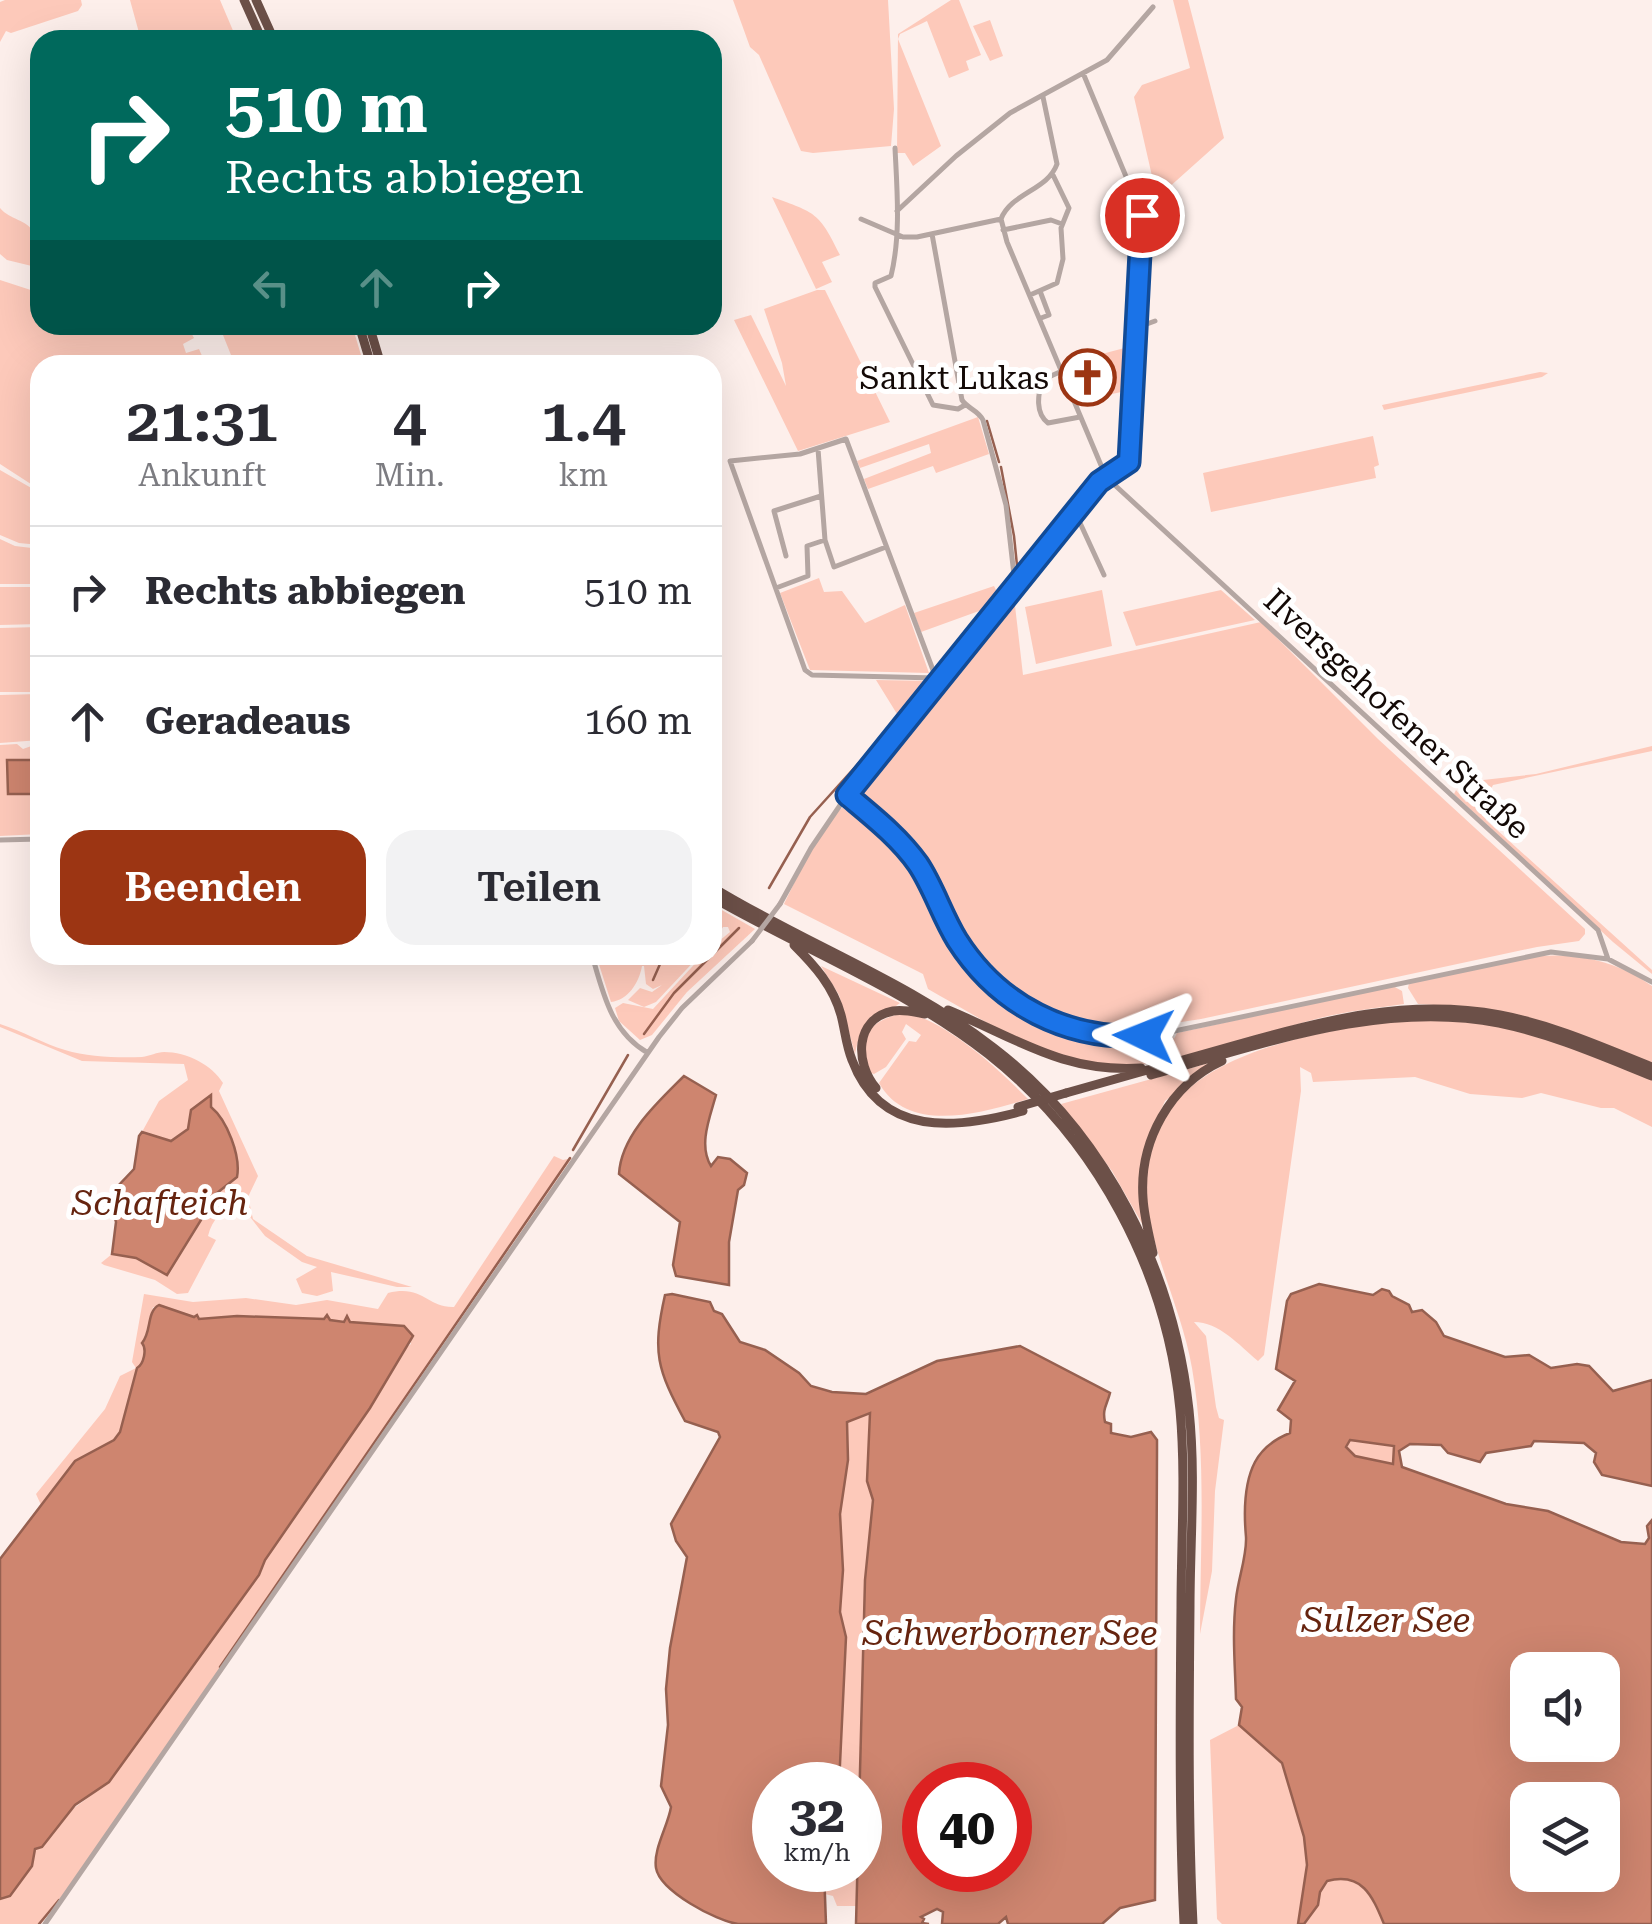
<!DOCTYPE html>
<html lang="de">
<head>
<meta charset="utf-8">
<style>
  :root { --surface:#fff; --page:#f2f2f3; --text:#2b2b33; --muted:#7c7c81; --line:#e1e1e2; --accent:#9c3513 }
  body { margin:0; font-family:"Roboto Serif",serif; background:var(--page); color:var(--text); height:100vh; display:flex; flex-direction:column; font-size:38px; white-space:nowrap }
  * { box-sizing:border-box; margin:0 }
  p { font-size:32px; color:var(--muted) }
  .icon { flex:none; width:55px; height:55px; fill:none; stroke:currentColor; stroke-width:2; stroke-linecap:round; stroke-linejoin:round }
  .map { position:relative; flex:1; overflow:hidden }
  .drawer { position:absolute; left:30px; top:355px; width:692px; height:610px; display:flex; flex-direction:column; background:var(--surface); border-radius:30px; box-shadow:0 10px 40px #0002 }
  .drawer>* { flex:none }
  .guide { position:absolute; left:30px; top:30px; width:692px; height:305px; border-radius:30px; box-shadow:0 10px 40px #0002; background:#00695c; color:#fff; overflow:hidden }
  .tools { position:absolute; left:1510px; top:1652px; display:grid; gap:20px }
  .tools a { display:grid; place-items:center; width:110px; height:110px; border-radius:20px; background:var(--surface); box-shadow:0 10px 40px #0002; font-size:50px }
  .speed { position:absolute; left:752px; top:1762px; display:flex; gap:20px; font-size:50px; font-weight:700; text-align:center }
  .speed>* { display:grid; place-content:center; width:130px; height:130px; border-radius:50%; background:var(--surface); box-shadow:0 10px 40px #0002; line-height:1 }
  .speed small { font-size:25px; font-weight:400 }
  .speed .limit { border:15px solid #d22; background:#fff; color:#111 }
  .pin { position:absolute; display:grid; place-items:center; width:85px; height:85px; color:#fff; margin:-42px; border:5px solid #fff; border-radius:50%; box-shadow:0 2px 10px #0007 }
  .me { position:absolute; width:110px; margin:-55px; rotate:272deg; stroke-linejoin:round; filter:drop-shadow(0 0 8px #0008) }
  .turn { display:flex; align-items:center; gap:35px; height:210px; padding:0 30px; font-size:45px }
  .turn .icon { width:130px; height:130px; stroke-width:2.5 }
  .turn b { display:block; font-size:70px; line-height:85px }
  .lanes { display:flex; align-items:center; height:95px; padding:0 30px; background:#0003; justify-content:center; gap:50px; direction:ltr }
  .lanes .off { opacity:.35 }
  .eta { display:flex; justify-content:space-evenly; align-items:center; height:170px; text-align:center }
  .eta b { font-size:60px; font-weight:600; line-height:70px }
  .primary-button { display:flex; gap:20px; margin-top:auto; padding:20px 30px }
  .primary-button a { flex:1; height:115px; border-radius:30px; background:var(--accent); color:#fff; font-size:40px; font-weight:600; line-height:115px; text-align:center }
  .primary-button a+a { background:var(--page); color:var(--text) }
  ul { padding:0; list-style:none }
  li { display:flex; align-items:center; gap:30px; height:130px; padding:0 30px; border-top:2px solid var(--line) }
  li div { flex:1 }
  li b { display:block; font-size:38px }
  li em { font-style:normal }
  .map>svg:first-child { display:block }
  .green { fill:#fdc9ba }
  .water { fill:#ce856f; stroke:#966050; stroke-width:2.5; fill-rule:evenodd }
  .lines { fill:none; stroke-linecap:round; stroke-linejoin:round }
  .stream { stroke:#966050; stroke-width:2.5 }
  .minor { stroke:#b4a6a2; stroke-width:5 }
  .highway { stroke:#6c5048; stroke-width:9 }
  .minor-bridge { stroke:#b4a6a2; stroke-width:5 }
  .highway-bridge { stroke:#6c5048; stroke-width:9 }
  .route-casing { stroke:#114b97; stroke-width:25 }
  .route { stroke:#1a73e8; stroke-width:18 }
  .labels { text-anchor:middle; stroke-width:10; stroke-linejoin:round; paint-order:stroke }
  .poi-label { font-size:32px; fill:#130906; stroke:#fff; text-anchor:end }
  .street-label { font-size:32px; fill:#130906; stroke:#fff }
  .water-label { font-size:35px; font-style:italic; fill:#66240f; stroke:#fff }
</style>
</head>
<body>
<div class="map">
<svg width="1652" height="1924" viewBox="0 0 1652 1924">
  <rect width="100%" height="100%" fill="#fdefeb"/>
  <path class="green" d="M5 0H81L82 5 78 11 11 33 6 31 0 42V2Z
    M130 0H220L237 40H141Z
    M733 0H888L894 109 891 146 813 153 801 151 759 55 750 47Z
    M951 0H959L981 55 966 61 969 70 949 78 927 21 900 34 898 39 941 146 913 166 905 153H897L898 34Z
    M1173 0H1188L1224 138 1157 198 1134 97 1142 85 1190 68Z
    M990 20 1003 56 990 61 973 26Z
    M772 197C816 213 819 212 840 255L822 262 832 282 816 289Z
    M0 208C11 221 26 218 35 234L40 233V268L7 260 0 254Z
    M0 280 40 293V325H187L194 338 183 344 186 353 199 349 206 365H40V489L37 488 0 464Z
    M817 290H825L890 422 798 451 734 320 751 315 786 386 782 363 764 309Z
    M219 325H352L364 365H235Z
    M1132 346 1130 390 1081 401 1076 399 1068 363Z
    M1540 372 1548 373 1542 377 1384 410 1382 405Z
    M978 417 989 454 936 473 933 466 868 489 864 479 931 453 929 444 860 468 857 461Z
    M1373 436 1379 465 1374 467 1376 478 1211 512 1203 473Z
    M0 470 40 493V545L19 543 0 535Z
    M0 539 15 546 40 549V584H0Z
    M819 578 824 592 842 591 865 623 905 605 929 673 810 670 780 593Z
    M994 586 999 596 990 607 921 632 914 613Z
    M0 587H40V624L0 625Z
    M1102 590 1112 646 1036 664 1025 607Z
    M1221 590 1255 620 1136 646 1123 612Z
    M1014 597 1023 675 1261 622 1378 739 1585 929V934L1579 941 1537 947 1201 1019 1136 1029 1114 1030 1093 1025 1041 1005 1002 979 966 938 929 861 915 840 864 795 861 788Z
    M40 627V692H0V628Z
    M876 680 931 681 930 687 902 722Z
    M40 694V740L0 743V695Z
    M40 743V834L0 836V745L17 744 23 749Z
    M1652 746V751L1493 785 1483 805 1486 820 1652 970V974L1613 942 1454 794 1456 790 1466 802 1486 797 1483 780 1536 774Z
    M848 804C858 807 866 814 874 821 924 861 930 909 965 956 980 977 1023 1006 1029 1021L1036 1018C1086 1037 1118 1042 1171 1035L1174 1039 1177 1033 1393 986 1402 991 1404 1004C1376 1008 1348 1011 1320 1018 1250 1036 1168 1073 1095 1065 1042 1059 975 1015 928 989L923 974 784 904C798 877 822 817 848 804Z
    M713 905 755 929 687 992 652 1035 640 1040 619 1021 615 1008 623 1003 653 1009 703 955H712L713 946 730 932 728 927H723L713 943Z
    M596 955H700L656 1002 644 1007 628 1000 640 988 652 992 662 985 653 989 646 984 644 966H642C639 983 628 1000 611 1002Z
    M1538 956C1579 953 1618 961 1652 986V1064L1468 1007 1418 1004 1408 988 1409 983Z
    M821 966 900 1003C872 1025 864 1011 855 1054L839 995Z
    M907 1012C952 1026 995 1066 1028 1099 983 1112 909 1136 879 1083L909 1041 916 1042 921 1035 906 1024 902 1032 906 1039 886 1067 874 1074 867 1072C853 1034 874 1019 907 1012Z
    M1396 1020C1433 1020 1469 1020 1505 1028 1556 1039 1604 1060 1652 1079V1127L1614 1108H1601L1541 1093 1522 1098 1470 1094 1415 1077 1313 1082 1311 1073 1300 1067 1301 1091 1264 1355 1258 1361C1239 1345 1219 1322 1194 1322L1206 1336 1216 1407 1219 1418 1224 1420 1215 1491 1212 1571 1200 1634C1200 1546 1207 1455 1192 1368 1183 1317 1160 1271 1150 1221 1118 1064 1283 1038 1396 1020Z
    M0 1024C23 1031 44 1044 65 1050 88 1057 118 1058 142 1057 150 1056 157 1052 164 1052 187 1052 212 1065 223 1083L219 1091 258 1176 248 1197 253 1219 307 1256 412 1287H397L331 1272 333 1291 317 1296 302 1293 296 1279 317 1267 302 1262 265 1236 240 1204C223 1208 212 1219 208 1236L216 1240 188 1293 177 1294 155 1280 104 1265 101 1263 112 1254 136 1258 163 1274 197 1228 207 1201 237 1177 235 1150 211 1107 210 1095 191 1110 188 1129 171 1141 142 1132 159 1101 188 1080 184 1064 82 1061 0 1027Z
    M1213 1062 1165 1101 1150 1133 1144 1227 1112 1171 1061 1104Z
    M554 1156 563 1160 572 1158 73 1884 41 1924H0V1899L10 1896 32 1866 35 1849 42 1846 66 1814 109 1782 259 1575 265 1560 370 1408 401 1351 411 1344 404 1326 237 1316 198 1319 153 1307 142 1364 130 1392 120 1432 114 1440 75 1461 41 1505 36 1494 105 1409 120 1376 136 1368 132 1362 144 1294 193 1302 246 1298 296 1305 327 1300 378 1309 388 1293C423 1284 427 1308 454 1307Z
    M871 1413 867 1481 873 1500 865 1580 859 1785H839L846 1637 840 1612 843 1570 840 1514 848 1460 847 1422Z
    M1350 1440 1395 1446 1393 1465 1355 1456 1346 1447Z
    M1239 1725 1282 1763 1304 1837 1307 1865 1298 1924H1222L1217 1919 1210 1740Z
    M824 1870H857L856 1906H837L833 1896 825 1894Z
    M1345 1877C1367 1885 1375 1904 1384 1924H1304L1318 1905 1320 1892 1327 1881Z"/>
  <path class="water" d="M40 760V794H8L7 760Z
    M684 1076 716 1095C710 1117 698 1145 711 1166L718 1157 730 1159 747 1173 744 1185 738 1190 729 1242V1285L676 1276 673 1265 680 1222 619 1174C621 1135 658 1102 684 1076Z
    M211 1095V1107C227 1120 241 1156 237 1177L207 1201 201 1220 167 1275 136 1258 112 1254 116 1222 112 1209 119 1185 134 1169 139 1136 142 1132 171 1141 188 1129 191 1110Z
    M1319 1284 1373 1295 1382 1289 1389 1291 1392 1296 1409 1305 1412 1312 1422 1310 1436 1322 1444 1336 1505 1357 1529 1355 1551 1368 1577 1364 1589 1366 1613 1391 1652 1380V1486L1602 1475 1594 1462 1596 1453 1584 1443 1534 1441 1531 1446 1486 1453 1480 1462 1448 1453 1441 1445 1410 1444 1399 1451 1402 1467 1506 1504 1548 1511 1621 1542 1645 1544 1649 1538 1647 1526 1652 1520V1924H1384C1372 1895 1362 1872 1327 1881L1320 1892 1318 1905 1304 1924H1298L1307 1865 1304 1837 1282 1763 1239 1725 1242 1707 1236 1699C1235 1665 1232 1633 1236 1599 1238 1579 1247 1556 1246 1537 1244 1515 1244 1483 1255 1462 1263 1447 1275 1439 1290 1433L1291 1420 1278 1410 1295 1381 1276 1369 1287 1301 1291 1294ZM1350 1440 1394 1446 1393 1464 1355 1456 1346 1447ZM1528 1670H1602V1745H1528ZM1528 1800H1602V1875H1528Z
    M672 1294 710 1302 714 1311 722 1314 740 1342 765 1350 799 1373 811 1386 832 1392 866 1394 937 1361 1020 1346 1110 1393C1107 1405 1102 1409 1105 1422L1111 1424V1433L1131 1437 1151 1432 1157 1440V1451L1155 1900 1120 1908 1102 1924H1008L1006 1917 998 1924H942L943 1912 937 1909 921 1917 924 1919 922 1923 929 1924H856L865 1580 873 1500 867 1481 870 1413 847 1422 848 1460 840 1514 843 1570 840 1612 846 1637 839 1785H775V1870H824L826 1924C798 1924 766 1924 738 1924 716 1921 660 1891 656 1868 653 1849 668 1826 671 1807L661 1786 668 1725 666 1689 670 1648 687 1557 676 1541 671 1524 720 1437 718 1432 685 1421C657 1369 652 1353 665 1295ZM925 1785H1010V1870H925Z
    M159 1305 194 1317 197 1315 199 1319 237 1316 324 1319 327 1315 330 1320 344 1322 347 1316 350 1322 404 1326 413 1336 370 1408 265 1560 259 1575 109 1782 75 1805 42 1847 35 1849 32 1866 10 1896 0 1899V1559L75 1461 114 1440 120 1432 137 1368C144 1364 147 1349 142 1343 152 1332 146 1312 159 1305Z"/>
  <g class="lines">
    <path class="stream" d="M987 421 999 462
      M1001 467 1014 536 1018 575
      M938 672 1012 583
      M903 717 930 682
      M769 888 810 817 895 723
      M712 955 739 928
      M653 980 664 955
      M644 1034 674 993 712 955
      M573 1150 628 1055
      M220 1667 570 1158
      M39 1924 59 1900"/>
    <path class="minor" d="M895 148C897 190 901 235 891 276L875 283V287L933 405 958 409 965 405
      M897 211 956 156 1010 113 1107 60 1153 7
      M861 219 903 237H917L1001 219
      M1001 219 1007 242 1106 477 1598 930 1608 959
      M1001 219C1011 193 1048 190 1057 164L1043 97
      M1003 230 1051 220 1062 224
      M932 234 962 400C968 409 978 410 983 420L1006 505 1014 575 1019 583
      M1040 291 1049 315 1041 318
      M1030 295 1057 283 1063 259 1061 228 1069 208 1053 175
      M1136 328 1155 321
      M1062 371 1042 380C1038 395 1035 413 1048 423L1080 417
      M818 449 825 540 834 567 886 547
      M1075 512 1104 575
      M786 556 774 511 821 496
      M776 588 808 576 807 546 825 540
      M936 678 846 439 800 454 730 461 805 670 812 675 936 678 939 681
      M847 795C872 817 899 836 918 864 934 887 941 915 956 939 1002 1014 1080 1044 1165 1033L1551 952 1608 959 1652 982
      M0 840 40 839
      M780 904 811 848 847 795 1099 482 1129 462 1142 215 1083 73
      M592 955C603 993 611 1032 648 1053
      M45 1924 659 1037 682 1008 752 941"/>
    <path class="highway" d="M244 0 262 40
      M256 0 274 40
      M359 325 371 365
      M369 325 381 365
      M712 887C805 944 908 981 994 1048 1106 1134 1174 1271 1189 1410 1196 1475 1190 1542 1190 1607 1189 1713 1188 1818 1193 1924
      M712 897C804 950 905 989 988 1054 1097 1140 1167 1272 1180 1410 1186 1476 1181 1541 1181 1607 1180 1712 1179 1818 1184 1924
      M794 945C815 966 833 986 841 1015 845 1030 846 1045 852 1060 881 1138 957 1129 1023 1111
      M948 1010C1016 1038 1063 1073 1141 1068
      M1151 1075C1263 1044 1382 1000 1499 1023 1552 1034 1602 1056 1652 1076
      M876 1088C855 1063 854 1019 893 1011 904 1009 914 1012 925 1014
      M1066 1093C1123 1077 1179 1061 1236 1045 1324 1020 1408 998 1500 1015 1553 1025 1602 1047 1652 1067
      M1153 1253C1149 1235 1144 1216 1143 1198 1139 1141 1170 1085 1222 1061"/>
    <path class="minor-bridge" d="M752 941 780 904"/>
    <path class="highway-bridge" d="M1018 1107 1066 1093"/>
  </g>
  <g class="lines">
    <defs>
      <path id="route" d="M1142 215 1129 462 1099 482 847 795C872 816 899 837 918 864 934 888 942 916 957 940 999 1006 1067 1040 1144 1036"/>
    </defs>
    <use href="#route" class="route-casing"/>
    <use href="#route" class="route"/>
  </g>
  <defs>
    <symbol id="church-ring" viewBox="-11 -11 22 22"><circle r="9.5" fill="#fff" stroke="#9c3513" stroke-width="1.5"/><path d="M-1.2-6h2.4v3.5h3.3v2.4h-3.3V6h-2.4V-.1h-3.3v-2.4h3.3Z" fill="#9c3513"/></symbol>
  </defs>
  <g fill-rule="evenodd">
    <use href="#church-ring" x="1056" y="346" width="63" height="63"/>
  </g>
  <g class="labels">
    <g class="poi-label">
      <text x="1049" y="389">Sankt Lukas</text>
    </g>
    <g class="street-label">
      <text transform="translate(1397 714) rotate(43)" y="11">Ilversgehofener Straße</text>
    </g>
    <g class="water-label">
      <text x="160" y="1215">Schafteich</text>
      <text x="1386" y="1632">Sulzer See</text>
      <text x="1010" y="1645">Schwerborner See</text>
    </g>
  </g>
</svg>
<div class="tools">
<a><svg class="icon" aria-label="sound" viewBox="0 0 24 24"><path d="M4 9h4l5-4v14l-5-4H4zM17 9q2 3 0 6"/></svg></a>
<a><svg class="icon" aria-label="layers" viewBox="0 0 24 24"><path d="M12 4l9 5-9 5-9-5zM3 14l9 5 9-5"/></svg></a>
</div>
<div class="speed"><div>32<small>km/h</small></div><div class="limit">40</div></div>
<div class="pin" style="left:1142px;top:215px;background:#d93025"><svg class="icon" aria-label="arrive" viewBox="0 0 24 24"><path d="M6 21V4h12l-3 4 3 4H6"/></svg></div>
<svg class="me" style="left:1144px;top:1036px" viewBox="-20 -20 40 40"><path d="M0-17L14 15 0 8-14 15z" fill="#1a73e8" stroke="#fff" stroke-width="4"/></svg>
<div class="guide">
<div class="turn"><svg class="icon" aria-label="right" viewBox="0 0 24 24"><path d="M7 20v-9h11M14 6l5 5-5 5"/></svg><div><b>510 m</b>Rechts abbiegen</div></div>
<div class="lanes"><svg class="icon off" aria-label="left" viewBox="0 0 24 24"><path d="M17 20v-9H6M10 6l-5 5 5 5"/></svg><svg class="icon off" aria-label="ahead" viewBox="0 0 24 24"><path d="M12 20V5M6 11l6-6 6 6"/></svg><svg class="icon" aria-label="right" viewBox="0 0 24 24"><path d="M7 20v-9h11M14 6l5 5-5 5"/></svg></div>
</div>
<section class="drawer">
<div class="eta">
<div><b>21:31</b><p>Ankunft</p></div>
<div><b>4</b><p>Min.</p></div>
<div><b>1.4</b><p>km</p></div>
</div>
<ul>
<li><svg class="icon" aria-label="right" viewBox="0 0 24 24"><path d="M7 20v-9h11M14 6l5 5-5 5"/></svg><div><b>Rechts abbiegen</b></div><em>510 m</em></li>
<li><svg class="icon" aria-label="ahead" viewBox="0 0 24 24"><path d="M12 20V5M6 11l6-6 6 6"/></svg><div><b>Geradeaus</b></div><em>160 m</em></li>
</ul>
<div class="primary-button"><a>Beenden</a><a>Teilen</a></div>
</section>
</div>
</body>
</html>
